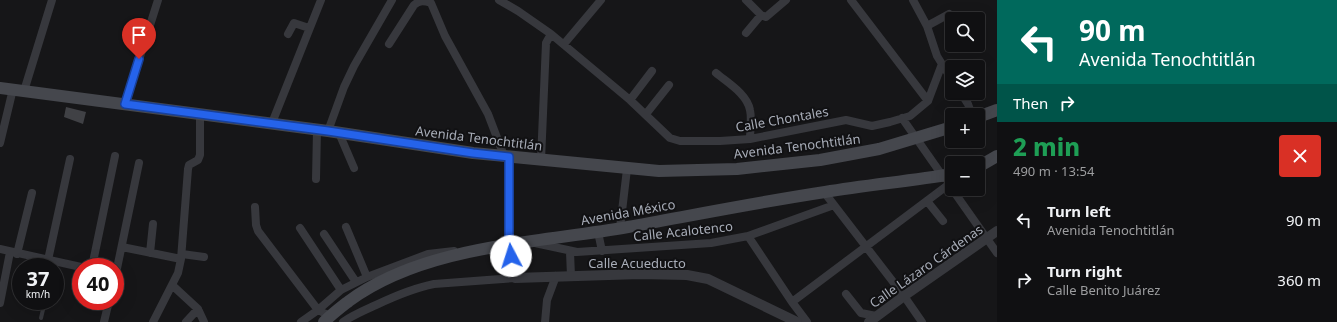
<!DOCTYPE html>
<html lang="en">
<head>
<meta charset="utf-8">
<style>
  :root { --surface:#101012; --page:#1e1e20; --text:#f1f3f6; --muted:#9c9d9f; --line:#303032 }
  body { margin:0; font-family:"Noto Sans",sans-serif; background:var(--page); color:var(--text); height:100vh; display:flex; flex-direction:column; font-size:15px; white-space:nowrap }
  * { box-sizing:border-box; margin:0 }
  p { font-size:13px; color:var(--muted) }
  .icon { flex:none; width:22px; height:22px; fill:none; stroke:currentColor; stroke-width:2; stroke-linecap:round; stroke-linejoin:round }
  .map { position:relative; flex:1; overflow:hidden }
  .details { display:flex; flex-direction:column; background:var(--surface); width:340px }
  .details>* { flex:none }
  .hud { background:#00695c; color:#fff; overflow:hidden }
  .tools { position:absolute; left:945px; top:12px; display:grid; gap:8px }
  .tools a { display:grid; place-items:center; width:40px; height:40px; border-radius:4px; background:var(--surface); box-shadow:0 4px 16px #0002,0 0 0 1px var(--line); font-size:20px }
  .speed { position:absolute; left:12px; top:258px; display:flex; gap:8px; font-size:20px; font-weight:700; text-align:center }
  .speed>* { display:grid; place-content:center; width:52px; height:52px; border-radius:50%; background:var(--surface); box-shadow:0 4px 16px #0002,0 0 0 1px var(--line); line-height:1 }
  .speed small { font-size:10px; font-weight:400 }
  .speed .limit { border:6px solid #d22; background:#fff; color:#111 }
  .pin { position:absolute; display:grid; place-items:center; width:34px; height:34px; color:#fff; margin:-41px -17px; border-radius:50% 50% 50% 0; rotate:-45deg; box-shadow:0 0 4px #0007 }
  .pin .icon { rotate:45deg }
  .me { position:absolute; width:44px; margin:-22px; rotate:355deg; stroke-linejoin:round; filter:drop-shadow(0 0 3px #0008) }
  .turn { display:flex; align-items:center; gap:14px; height:84px; padding:0 16px; font-size:18px }
  .turn .icon { width:52px; height:52px; stroke-width:2.5 }
  .turn b { display:block; font-size:28px; line-height:34px }
  .then { display:flex; align-items:center; height:38px; padding:0 16px; background:#0003; gap:8px; font-size:15px }
  .round { display:grid; place-items:center; flex:none; width:42px; height:42px; border-radius:4px; background:var(--page) }
  .headline { display:flex; align-items:center; justify-content:space-between; height:68px; padding:0 16px }
  h1 { font-size:24px; font-weight:800; line-height:30px; color:#1e9e55 }
  ul { padding:0; list-style:none }
  li { display:flex; align-items:center; gap:12px; height:60px; padding:0 16px }
  li div { flex:1 }
  li b { display:block; font-size:15px }
  li em { font-style:normal }
  main { display:flex; flex:1; min-height:0 }
  .map>svg:first-child { display:block }
  .building { fill:#404145 }
  .lines { fill:none; stroke-linecap:round; stroke-linejoin:round }
  .service { stroke:#37383d; stroke-width:4 }
  .minor { stroke:#37383d; stroke-width:8 }
  .tertiary { stroke:#37383d; stroke-width:10 }
  .secondary { stroke:#45474d; stroke-width:12 }
  .route-casing { stroke:#184099; stroke-width:10 }
  .route { stroke:#2563eb; stroke-width:7 }
  .labels { text-anchor:middle; stroke-width:4; stroke-linejoin:round; paint-order:stroke }
  .street-label { font-size:13px; fill:#a8adb8; stroke:#111113 }
</style>
</head>
<body>
<main>
<div class="map">
<svg width="997" height="322" viewBox="0 0 997 322">
  <rect width="100%" height="100%" fill="#161618"/>
  <path class="building" d="M66 107 86 112 83 124 64 117Z"/>
  <g class="lines">
    <path class="service" d="M41 318 45 301"/>
    <path class="minor" d="M499 0 518 11 551 34 630 100 670 138 680 141H720L750 139 846 120 872 126 890 122 910 116 928 101 942 64
      M746 0 761 15 766 17 786 0
      M851 0 928 101
      M913 0 927 26 937 56 952 80
      M927 26 949 14
      M746 33 761 15
      M288 34 294 23 309 28
      M389 44 414 5C420 0 424 1 431 3L445 36 488 114 504 156
      M564 44 601 0
      M716 73C728 83 747 94 750 110 752 119 750 130 750 139
      M24 91 52 0
      M961 93 968 104 972 115
      M630 100 652 71
      M125 104 158 0
      M646 114 669 85
      M902 118 944 178
      M272 123 321 0
      M328 131 344 87 354 66 392 0
      M339 133 354 168
      M0 143 13 89
      M541 160 546 43 551 34
      M316 179 317 130
      M952 189 997 253
      M824 192 904 296 922 322
      M927 201 943 221
      M255 207 256 225 258 231 318 310 330 316
      M346 227 367 277
      M300 228 341 290
      M620 228 627 169
      M598 232 602 251
      M324 234 356 282
      M748 236 792 302 807 322
      M535 243 577 252 711 243 748 236 834 205
      M122 247 181 259
      M0 249 81 267
      M570 252 571 276
      M150 253 153 224
      M17 254 32 193
      M182 254 204 257
      M48 260 70 159
      M92 267 115 156
      M115 278 139 163
      M172 285 198 309 204 322
      M846 294 861 313 876 316
      M792 302 952 182
      M0 303 10 252
      M104 322 109 301
      M153 322 178 273 181 259 188 169 189 165 198 160 200 155V113
      M186 322 198 309
      M301 322 318 310 341 290 367 277 428 254 454 251
      M343 322C353 315 365 310 376 305 395 296 414 288 434 284L515 278
      M545 322 547 300 556 276"/>
    <path class="tertiary" d="M509 157V244L515 278 640 274 687 275 708 279 797 322
      M869 322 904 296 997 231"/>
    <path class="secondary" d="M0 88 328 131 473 153 659 171 737 169 820 160 879 149 952 127
      M978 117 997 110
      M978 167 997 156
      M324 322C332 314 340 308 349 301 425 245 538 243 628 227 694 215 759 202 825 192 867 185 910 181 952 174"/>
  </g>
  <g class="lines">
    <defs>
      <path id="route" d="M139 59 125 104 328 131 473 153 509 157V244L511 256"/>
    </defs>
    <use href="#route" class="route-casing"/>
    <use href="#route" class="route"/>
  </g>
  <g class="labels">
    <g class="street-label">
      <text transform="translate(782 119) rotate(-10)" y="5">Calle Chontales</text>
      <text transform="translate(479 138) rotate(7)" y="5">Avenida Tenochtitlán</text>
      <text transform="translate(797 146) rotate(-7)" y="5">Avenida Tenochtitlán</text>
      <text transform="translate(628 212) rotate(-10)" y="5">Avenida México</text>
      <text transform="translate(683 231) rotate(-6)" y="5">Calle Acalotenco</text>
      <text x="637" y="268">Calle Acueducto</text>
      <text transform="translate(926 266) rotate(-35)" y="5">Calle Lázaro Cárdenas</text>
    </g>
  </g>
</svg>
<div class="tools">
<a><svg class="icon" aria-label="search" viewBox="0 0 24 24"><circle cx="10" cy="10" r="6"/><path d="M15 15l6 6"/></svg></a>
<a><svg class="icon" aria-label="layers" viewBox="0 0 24 24"><path d="M12 4l9 5-9 5-9-5zM3 14l9 5 9-5"/></svg></a>
<a>+</a>
<a>−</a>
</div>
<div class="speed"><div>37<small>km/h</small></div><div class="limit">40</div></div>
<div class="pin" style="left:139px;top:59px;background:#d93025"><svg class="icon" aria-label="arrive" viewBox="0 0 24 24"><path d="M6 21V4h12l-3 4 3 4H6"/></svg></div>
<svg class="me" style="left:511px;top:256px" viewBox="-20 -20 40 40"><circle r="19" fill="#fff"/><path d="M0-13L10 11 0 6-10 11z" fill="#2563eb"/></svg>
</div>
<section class="details">
<div class="hud">
<div class="turn"><svg class="icon" aria-label="left" viewBox="0 0 24 24"><path d="M17 20v-9H6M10 6l-5 5 5 5"/></svg><div><b>90 m</b>Avenida Tenochtitlán</div></div>
<div class="then">Then<svg class="icon" aria-label="right" viewBox="0 0 24 24"><path d="M7 20v-9h11M14 6l5 5-5 5"/></svg></div>
</div>
<div class="headline"><div><h1>2 min</h1><p>490 m · 13:54</p></div><a class="round" style="background:#d93025;color:#fff"><svg class="icon" aria-label="close" viewBox="0 0 24 24"><path d="M6 6l12 12M18 6L6 18"/></svg></a></div>
<ul>
<li><svg class="icon" aria-label="left" viewBox="0 0 24 24"><path d="M17 20v-9H6M10 6l-5 5 5 5"/></svg><div><b>Turn left</b><p>Avenida Tenochtitlán</p></div><em>90 m</em></li>
<li><svg class="icon" aria-label="right" viewBox="0 0 24 24"><path d="M7 20v-9h11M14 6l5 5-5 5"/></svg><div><b>Turn right</b><p>Calle Benito Juárez</p></div><em>360 m</em></li>
</ul>
</section>
</main>
</body>
</html>
